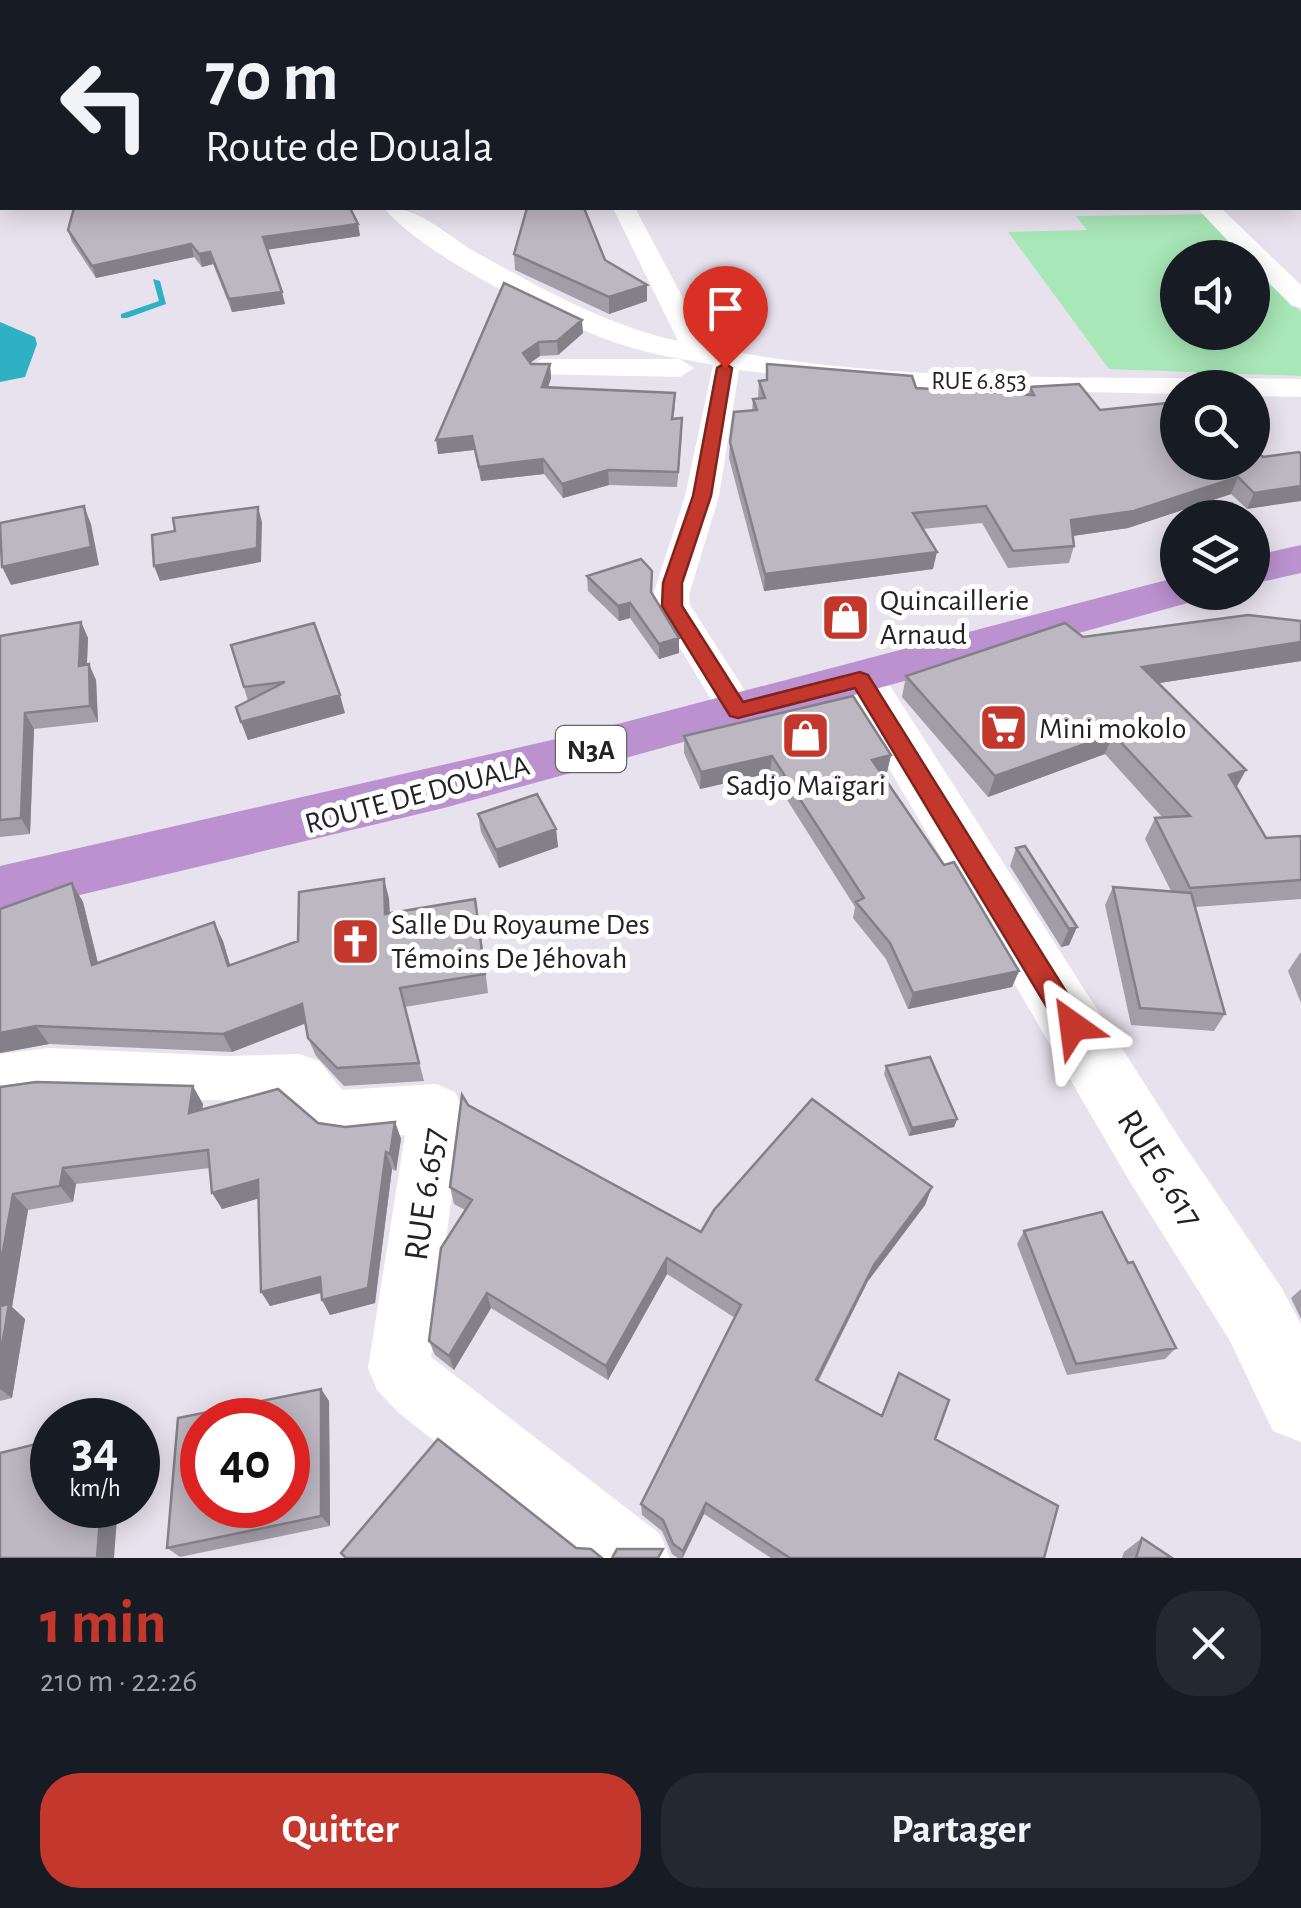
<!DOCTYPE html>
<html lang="fr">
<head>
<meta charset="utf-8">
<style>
  :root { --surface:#171b24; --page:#242831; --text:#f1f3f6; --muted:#9ea1a6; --accent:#c4372d }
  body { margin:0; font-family:"Alegreya Sans",sans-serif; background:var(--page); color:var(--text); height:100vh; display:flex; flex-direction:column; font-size:38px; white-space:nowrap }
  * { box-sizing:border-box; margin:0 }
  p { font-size:32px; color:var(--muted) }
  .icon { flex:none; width:55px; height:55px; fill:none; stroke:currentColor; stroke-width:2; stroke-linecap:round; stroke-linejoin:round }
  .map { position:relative; height:1558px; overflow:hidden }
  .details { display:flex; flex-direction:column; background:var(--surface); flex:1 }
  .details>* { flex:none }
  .guide { position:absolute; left:0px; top:0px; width:1302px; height:210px; box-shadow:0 5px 25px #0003; background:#171b24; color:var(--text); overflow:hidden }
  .buttons { position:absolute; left:1160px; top:240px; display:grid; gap:20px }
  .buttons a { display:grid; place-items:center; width:110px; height:110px; border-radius:50%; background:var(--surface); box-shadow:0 5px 25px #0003; font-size:50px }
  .speed { position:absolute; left:30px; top:1398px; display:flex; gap:20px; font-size:50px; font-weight:700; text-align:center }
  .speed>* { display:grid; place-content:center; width:130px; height:130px; border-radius:50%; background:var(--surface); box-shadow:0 5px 25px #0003; line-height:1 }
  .speed small { font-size:25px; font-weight:400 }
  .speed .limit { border:15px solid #d22; background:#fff; color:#111 }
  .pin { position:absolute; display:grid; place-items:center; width:85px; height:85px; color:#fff; margin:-102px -42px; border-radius:50% 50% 50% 0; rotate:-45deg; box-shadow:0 0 10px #0007 }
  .pin .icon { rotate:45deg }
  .me { position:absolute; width:110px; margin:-55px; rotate:329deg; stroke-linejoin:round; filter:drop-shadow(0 0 8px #0008) }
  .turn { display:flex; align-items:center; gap:35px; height:210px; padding:0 40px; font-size:45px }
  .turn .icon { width:130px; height:130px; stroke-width:2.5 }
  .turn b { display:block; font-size:70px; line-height:85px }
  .round { display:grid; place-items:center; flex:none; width:105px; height:105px; border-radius:40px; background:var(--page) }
  .head { display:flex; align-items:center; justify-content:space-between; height:170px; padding:0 40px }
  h1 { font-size:60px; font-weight:700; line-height:75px; color:var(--accent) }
  .primary-button { display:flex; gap:20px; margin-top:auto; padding:20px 40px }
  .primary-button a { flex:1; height:115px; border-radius:40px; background:var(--accent); color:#fff; font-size:40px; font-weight:700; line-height:115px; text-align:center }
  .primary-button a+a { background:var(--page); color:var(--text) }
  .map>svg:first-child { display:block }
  .green { fill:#a8e7b7 }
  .water { fill:#2eb2c3 }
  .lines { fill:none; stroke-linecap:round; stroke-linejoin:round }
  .stream { fill:#2eb2c3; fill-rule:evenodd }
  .minor { fill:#fff; fill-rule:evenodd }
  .tertiary { fill:#fff; fill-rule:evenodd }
  .trunk { fill:#bb92cf; fill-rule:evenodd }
  .wall { fill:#a29da6 }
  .shaded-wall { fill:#848087 }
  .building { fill:#bcb7c1; stroke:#848087; stroke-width:2.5; fill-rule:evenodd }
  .route { fill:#c4372d; stroke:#7f241d; stroke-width:2.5 }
  .labels { text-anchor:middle; stroke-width:10; stroke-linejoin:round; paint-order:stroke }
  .far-street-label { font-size:25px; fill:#242226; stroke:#fff }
  .shield { fill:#fff; stroke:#666467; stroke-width:2.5 }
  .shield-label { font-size:28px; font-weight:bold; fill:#242226 }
  .poi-label { font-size:30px; fill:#242226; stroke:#fff; text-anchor:start }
  .street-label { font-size:30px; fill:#242226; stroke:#fff }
  .near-street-label { font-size:35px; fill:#242226; stroke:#fff }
</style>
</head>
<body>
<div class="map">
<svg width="1301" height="1558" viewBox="0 0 1301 1558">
  <rect width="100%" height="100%" fill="#e7e2ed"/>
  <path class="green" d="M1206 214 1248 257 1178 258V332H1252L1253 262 1301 312V376L1109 369 1008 232 1087 230 1076 216Z"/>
  <path class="water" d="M0 322 35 337 37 344 25 377 0 382Z"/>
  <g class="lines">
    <path class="stream" d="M196 0H200V2H196Z
      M2 116V121L0 122V117Z
      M2 146V151L0 152V147Z
      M153 279 160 281 166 304 127 318H121V314L159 301Z"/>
    <path class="minor" d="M384 208C420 206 448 237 479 254 542 289 608 326 678 341L613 208H635L709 347C902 386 1105 375 1301 379V397L1252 396V388H1178V394L895 388 739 370 719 496 689 595 690 605 758 711 752 721 738 725 724 721 654 605 653 595 685 496 713 365C684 359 652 355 623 345 566 327 420 254 384 208Z
      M1197 208H1221L1301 285V308L1292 306 1252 266V258H1244Z
      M542 359H680L694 368 680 377 532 374 528 368Z
      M49 1048 228 1056 300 1054 319 1061 342 1090 436 1084 455 1092 463 1109 431 1357 660 1534 670 1558H581L399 1413 377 1390 368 1368 405 1135C344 1139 328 1155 287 1102L49 1096 0 1102V1054Z"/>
    <path class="tertiary" d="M861 663 878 667 1178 1136 1281 1287 1301 1324V1442L1273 1431 1229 1339 1130 1182 837 679 844 667Z"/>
    <path class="trunk" d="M1301 545V573L1252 584V556Z
      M1178 577V592H1200L1195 601 444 808 0 914V866L591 731Z"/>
  </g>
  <path class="wall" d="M358 224 360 236 268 249 285 304 232 312 213 264 202 267 194 257 96 278 72 242 68 230Z
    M514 254 605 260 647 301 609 314 515 270Z
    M504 283 583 333 558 355 540 356 530 363 550 364 551 378 548 388 675 407 673 419 682 433 677 487 609 485 563 498 544 474 481 481 474 450 438 454Z
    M767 364 916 388 1028 394 1030 387 1100 410 1263 457 1299 452 1247 509 1231 494 1128 528 1073 536 1074 546 1069 563 1008 568 982 523 922 529 933 569 764 591 729 458 730 442 752 411 753 399 758 398 759 381 766 380Z
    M587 576 652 593 679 638V653L659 659 630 618 619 621 588 591Z
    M1301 621V661L1159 683 1237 787 1266 838 1301 836V899L1195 907 1225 1014 1214 1031 1131 1025 1105 905 1113 887 1171 891 1145 839 1155 818H1163L1105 754 988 797 902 697 906 676 1083 637Z
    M81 622 88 638 87 664 96 680 98 722 34 729 30 834 0 837V636Z
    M231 645 345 713 248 740 236 707 248 701Z
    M684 736 891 755 887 772 881 774 1019 971 1012 987 908 1009 886 959 853 918 855 907 770 773 700 789 684 753Z
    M478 814 556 829 558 847 499 868 481 832Z
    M1016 848 1077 927 1069 945 1061 947 1010 866Z
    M384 879 389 899 390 913 479 918 488 993 405 1007 424 1081 344 1086 316 1056 308 1038 306 1023 232 1052 49 1044 0 1053 72 883 83 902 98 963 223 941 230 965 298 941Z
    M1300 953H1301V1003L1288 971Z
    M886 1066 957 1119 954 1127 909 1136 884 1074Z
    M0 1087 203 1104 202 1109 345 1127 395 1122 401 1139 396 1171 392 1169 375 1303 330 1315 322 1300 321 1293 270 1306 259 1198 222 1209 210 1168 76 1184 73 1202 28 1210 12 1307 25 1319 12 1398 0 1401Z
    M468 1105 701 1232 932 1187 925 1205 868 1281 818 1382 881 1416 899 1373 935 1439 1044 1558H771L704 1514 683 1558H678L672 1554 662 1531 642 1515 641 1504 735 1318 667 1274 608 1380 491 1308 454 1370 435 1355 429 1341 465 1210 454 1204 450 1187Z
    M1024 1231 1176 1348 1165 1359 1067 1375 1017 1244Z
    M1301 1289V1319L1291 1298Z
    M321 1389 329 1401 330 1526 180 1557 167 1548Z
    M1142 1538 1136 1558H1122L1124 1552Z"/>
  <path class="shaded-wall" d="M358 224 360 236 266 250 263 237Z
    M191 244 194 257 96 278 92 266Z
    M210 252 213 264 202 267 199 254Z
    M647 285V301L609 314V297Z
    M282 292 285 304 232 312 229 299Z
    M582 320 583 333 558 355 557 341Z
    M539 342 540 356 524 367 523 353Z
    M550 364 551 378 543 402 542 387Z
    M472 436 474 450 438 454 436 440Z
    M543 459 544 474 481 481 479 467Z
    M608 470 609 485 563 498 562 484Z
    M1238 477 1231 494 1128 528 1065 537 1071 520Z
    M1301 486V501L1247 509 1254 493Z
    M84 506 91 524 99 565 11 585 2 567Z
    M258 507 262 522 261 562 160 581 154 566Z
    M937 552 933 569 764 591 765 574Z
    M630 603V618L619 621 618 606Z
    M81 622 88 638 86 682 79 666Z
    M679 638V653L659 659V644Z
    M1301 642V661L1134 687 1142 667Z
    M89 664 96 680 98 722 90 706Z
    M340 695 345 713 248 740 241 722Z
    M25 713 34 729 30 834 21 818Z
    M1113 734 1105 754 988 797 995 776Z
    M891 755 887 772 868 777 872 760Z
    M772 756 770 773 700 789 701 772Z
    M1246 770 1235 790 1229 775Z
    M556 829 558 847 499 868 496 850Z
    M384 879 389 899 390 932 385 914Z
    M72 883 83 902 103 984 92 965Z
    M214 922 223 941 236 985 228 966Z
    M1077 927 1069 945 1061 947 1069 929Z
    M1019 971 1012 987 908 1009 913 993Z
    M302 1004 309 1022 232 1052 223 1034Z
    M36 1026 49 1044 0 1053V1033Z
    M193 1086 203 1104 199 1130 189 1113Z
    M957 1119 954 1127 909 1136 912 1128Z
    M395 1122 401 1139 396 1171 390 1154Z
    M386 1152 392 1169 375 1303 330 1315 322 1300Z
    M63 1168 76 1184 73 1202 60 1186Z
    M258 1180 267 1196 222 1209 212 1193Z
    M932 1187 925 1205 868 1281 811 1394 816 1380 874 1265Z
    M13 1194 28 1210 12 1307 25 1319 12 1398 0 1389V1268Z
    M667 1258V1274L608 1380 606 1366Z
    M320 1277 328 1291 270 1306 261 1292Z
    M487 1293 491 1308 454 1370 449 1356Z
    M321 1389 329 1401 330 1526 321 1516Z
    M706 1503 704 1514 682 1558 683 1551Z
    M101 1505H118L114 1558H97Z"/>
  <path class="building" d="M677 0H779L801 2H674Z
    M1300 61H1301L1300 166Z
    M74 208H350L358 224 263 237 282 292 229 299 210 252 199 254 191 244 92 266 68 230Z
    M527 208H584L605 260 647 285 609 297 514 254Z
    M504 283 582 320 557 341 539 342 523 353 531 364H550L542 387 675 393 672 419 682 418 678 472 608 470 562 484 543 459 479 467 472 436 436 440Z
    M767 364 912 376 916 388 1034 395 1030 387 1079 384 1100 410 1178 402V462H1252V446L1263 457 1299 452 1301 454V486L1254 493 1238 477 1134 511 1071 520 1074 546 1013 551 986 506 913 513 937 552 765 574 730 442 734 412 757 410 753 399 765 398 759 381 767 380Z
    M84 506 91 547 2 567 0 523Z
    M258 507 257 548 154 566 152 535 175 531 173 518Z
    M641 559 652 571 651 592 679 638 659 644 630 603 618 606 587 576Z
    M1248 615 1301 621V642L1142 667 1246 770 1229 775 1266 838 1301 836V880L1190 888 1155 818 1190 816 1113 734 995 776 906 676 1065 623 1083 637Z
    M81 622 79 666 89 664 90 706 25 713 21 818 0 820V636Z
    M314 623 340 695 241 722 236 707 285 682 244 687 231 645Z
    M853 696 891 755 872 760 944 865 954 862 1019 971 913 993 890 943 856 902 864 898 772 756 701 772 684 736Z
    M537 794 556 829 496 850 478 814Z
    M1025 846 1077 927 1069 929 1016 848Z
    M384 879 385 914 475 899 485 974 400 988 419 1063 337 1068 308 1038 302 1004 223 1034 36 1026 0 1033V909L72 883 92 965 214 922 228 966 298 941 299 892Z
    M1113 887 1191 893 1225 1014 1140 1008Z
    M930 1057 957 1119 912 1128 886 1066Z
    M36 1082 193 1086 189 1113 278 1089 318 1123 345 1127 395 1122 390 1154 386 1152 368 1288 322 1300 320 1277 261 1292 258 1180 212 1193 208 1150 63 1168 60 1186 13 1194 0 1268V1087Z
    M462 1095 468 1105 701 1232 714 1210 812 1099 932 1187 874 1265 816 1380 882 1416 899 1373 949 1400 935 1439 1058 1506 1044 1558H790L706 1503 683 1551 673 1544 663 1520 641 1504 741 1305 667 1258 606 1366 487 1293 449 1356 429 1341 441 1248 472 1200 450 1187Z
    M1102 1212 1128 1263 1133 1262 1176 1348 1076 1364 1024 1231Z
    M9 1304 0 1357V1306Z
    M321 1389V1516L167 1548 178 1418ZM202 1420H288V1505H202Z
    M438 1439 576 1548 591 1549 602 1558H346L341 1553Z
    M52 1440V1505H101L97 1558H0V1453Z
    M1142 1538 1172 1558H1136Z
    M617 1549H663L658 1558H612Z"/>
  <path class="route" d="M725 363 732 368 711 496 682 583V606L743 702 860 672 868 675 1082 1017 1086 1026 1082 1034H1063L855 688 738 718 730 716 662 606 663 583 693 496 717 368Z"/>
  <defs>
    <symbol id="shop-square" viewBox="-11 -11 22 22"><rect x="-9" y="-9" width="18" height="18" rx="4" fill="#c4372d" stroke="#fff"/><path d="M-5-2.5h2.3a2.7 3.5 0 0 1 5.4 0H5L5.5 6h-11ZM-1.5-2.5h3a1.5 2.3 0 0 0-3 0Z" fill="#fff"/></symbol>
    <symbol id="supermarket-square" viewBox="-11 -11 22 22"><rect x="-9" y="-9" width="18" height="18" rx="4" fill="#c4372d" stroke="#fff"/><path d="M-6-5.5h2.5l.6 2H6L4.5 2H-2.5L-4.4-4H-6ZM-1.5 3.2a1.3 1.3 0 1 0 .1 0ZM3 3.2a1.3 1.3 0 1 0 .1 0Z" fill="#fff"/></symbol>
    <symbol id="church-square" viewBox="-11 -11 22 22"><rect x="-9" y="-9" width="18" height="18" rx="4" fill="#c4372d" stroke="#fff"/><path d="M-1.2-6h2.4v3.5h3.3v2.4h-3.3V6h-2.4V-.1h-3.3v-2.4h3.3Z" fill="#fff"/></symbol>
  </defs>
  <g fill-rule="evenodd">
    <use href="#shop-square" x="818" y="590" width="55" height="55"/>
    <use href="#supermarket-square" x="976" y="700" width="55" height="55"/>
    <use href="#shop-square" x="778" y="708" width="55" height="55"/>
    <use href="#church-square" x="328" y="914" width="55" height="55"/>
  </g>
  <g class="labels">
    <g class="far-street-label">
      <text x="979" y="389">RUE 6.853</text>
    </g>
    <rect class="shield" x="556" y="726" width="70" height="46" rx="8"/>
    <g class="shield-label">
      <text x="591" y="759">N3A</text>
    </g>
    <g class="poi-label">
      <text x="880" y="610">Quincaillerie<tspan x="880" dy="34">Arnaud</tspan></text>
      <text x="1039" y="738">Mini mokolo</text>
      <text x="806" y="795" text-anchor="middle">Sadjo Maïgari</text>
      <text x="391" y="934">Salle Du Royaume Des<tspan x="391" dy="34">Témoins De Jéhovah</tspan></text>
    </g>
    <g class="street-label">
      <text transform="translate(417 794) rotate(-15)" y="10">ROUTE DE DOUALA</text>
    </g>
    <g class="near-street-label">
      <text transform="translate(1161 1168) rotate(58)" y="12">RUE 6.617</text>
      <text transform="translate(424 1194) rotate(-82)" y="12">RUE 6.657</text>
    </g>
  </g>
</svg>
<div class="buttons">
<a><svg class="icon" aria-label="sound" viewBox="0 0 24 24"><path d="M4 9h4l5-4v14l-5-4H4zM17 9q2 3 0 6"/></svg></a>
<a><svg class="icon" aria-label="search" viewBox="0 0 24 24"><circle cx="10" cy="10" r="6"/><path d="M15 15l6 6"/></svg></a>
<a><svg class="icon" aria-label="layers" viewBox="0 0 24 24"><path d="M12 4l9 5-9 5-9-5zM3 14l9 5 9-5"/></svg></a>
</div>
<div class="speed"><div>34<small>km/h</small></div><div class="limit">40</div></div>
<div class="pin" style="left:725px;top:368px;background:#d93025"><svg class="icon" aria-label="arrive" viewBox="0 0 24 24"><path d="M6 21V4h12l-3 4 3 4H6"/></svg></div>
<svg class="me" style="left:1073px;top:1026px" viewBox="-20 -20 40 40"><path d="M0-17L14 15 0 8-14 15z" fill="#c4372d" stroke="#fff" stroke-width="4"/></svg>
<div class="guide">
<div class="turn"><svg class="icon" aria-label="left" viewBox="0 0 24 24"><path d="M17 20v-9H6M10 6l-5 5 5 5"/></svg><div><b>70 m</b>Route de Douala</div></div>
</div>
</div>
<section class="details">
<div class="head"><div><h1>1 min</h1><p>210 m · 22:26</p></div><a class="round"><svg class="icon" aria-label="close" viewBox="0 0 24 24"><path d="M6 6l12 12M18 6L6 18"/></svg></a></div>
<div class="primary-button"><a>Quitter</a><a>Partager</a></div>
</section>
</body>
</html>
